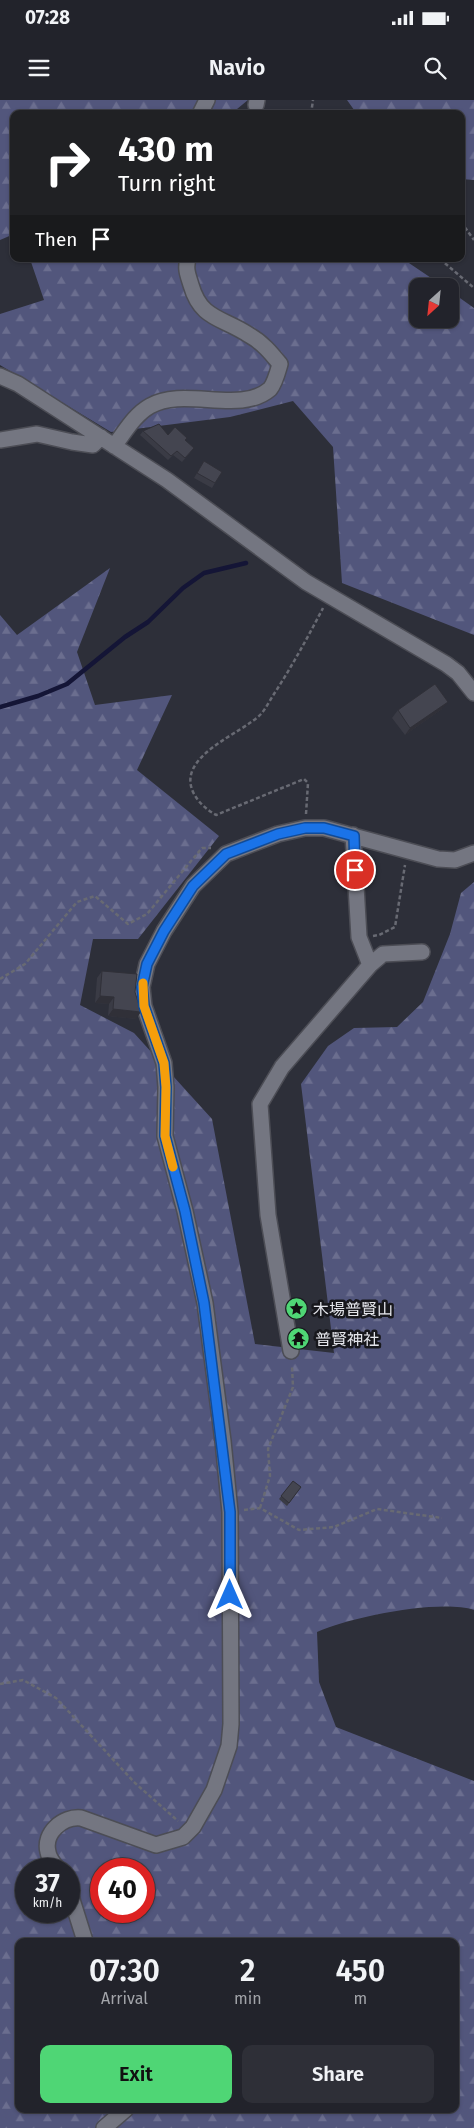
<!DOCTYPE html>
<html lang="en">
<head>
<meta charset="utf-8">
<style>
  :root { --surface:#22232b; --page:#2e2f37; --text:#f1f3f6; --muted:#a2a4a9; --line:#3f4047; --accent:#4fd675 }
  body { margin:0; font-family:"Fira Sans","Noto Sans JP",sans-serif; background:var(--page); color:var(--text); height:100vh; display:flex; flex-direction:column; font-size:19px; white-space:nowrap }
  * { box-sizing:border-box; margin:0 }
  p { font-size:16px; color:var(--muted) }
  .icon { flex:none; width:28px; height:28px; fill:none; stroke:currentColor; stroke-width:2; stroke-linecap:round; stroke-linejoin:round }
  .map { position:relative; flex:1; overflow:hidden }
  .details { position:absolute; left:15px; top:1838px; width:444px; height:175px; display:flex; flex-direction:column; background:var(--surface); border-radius:10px; box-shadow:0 1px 4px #0004,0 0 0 1px var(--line) }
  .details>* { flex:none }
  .top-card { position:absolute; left:10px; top:10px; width:455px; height:152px; border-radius:10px; box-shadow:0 1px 4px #0004,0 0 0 1px var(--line); background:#202124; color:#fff; overflow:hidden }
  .needle { width:32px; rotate:207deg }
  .buttons { position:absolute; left:409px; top:178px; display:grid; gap:10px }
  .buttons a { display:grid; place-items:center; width:50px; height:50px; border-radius:10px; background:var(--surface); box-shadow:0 1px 4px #0004,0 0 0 1px var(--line); font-size:25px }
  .speed { position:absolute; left:15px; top:1758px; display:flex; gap:10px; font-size:25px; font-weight:700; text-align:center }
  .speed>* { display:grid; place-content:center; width:65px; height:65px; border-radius:50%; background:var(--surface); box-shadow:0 1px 4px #0004,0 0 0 1px var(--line); line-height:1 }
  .speed small { font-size:12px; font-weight:400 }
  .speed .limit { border:8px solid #d22; background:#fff; color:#111 }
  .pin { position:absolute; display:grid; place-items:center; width:42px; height:42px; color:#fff; margin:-21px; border:2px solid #fff; border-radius:50%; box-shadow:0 1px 5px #0007 }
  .me { position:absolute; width:55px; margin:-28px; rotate:0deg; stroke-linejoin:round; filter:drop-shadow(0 0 4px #0008) }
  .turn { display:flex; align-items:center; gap:18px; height:105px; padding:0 25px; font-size:22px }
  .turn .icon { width:65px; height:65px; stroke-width:2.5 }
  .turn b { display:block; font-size:35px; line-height:42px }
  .then { display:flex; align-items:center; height:48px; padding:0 25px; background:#0003; gap:10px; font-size:19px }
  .eta { display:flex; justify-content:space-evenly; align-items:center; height:85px; text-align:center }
  .eta b { font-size:30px; font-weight:600; line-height:35px }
  .cta { display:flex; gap:10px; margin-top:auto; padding:10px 25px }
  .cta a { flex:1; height:58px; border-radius:10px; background:var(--accent); color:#111; font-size:20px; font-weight:600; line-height:58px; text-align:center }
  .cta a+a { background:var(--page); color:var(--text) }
  .status { display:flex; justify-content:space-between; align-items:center; height:35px; padding:0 25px; background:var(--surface); direction:ltr }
  .status svg { height:14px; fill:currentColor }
  header { display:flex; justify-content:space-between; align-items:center; height:65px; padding:0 25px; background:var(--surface); font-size:22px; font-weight:600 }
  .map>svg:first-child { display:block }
  .forest { fill:url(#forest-firs); fill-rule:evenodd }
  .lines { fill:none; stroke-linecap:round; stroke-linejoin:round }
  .stream { stroke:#141536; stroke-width:4.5 }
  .minor-casing { stroke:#4c4d55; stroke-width:18 }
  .path { stroke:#686a73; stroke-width:2.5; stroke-dasharray:4 2.5; stroke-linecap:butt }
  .minor { stroke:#747681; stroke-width:15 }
  .wall { fill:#3a3b45 }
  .shaded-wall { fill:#303038 }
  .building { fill:#444550; stroke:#303038 }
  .route-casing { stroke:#114b97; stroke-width:12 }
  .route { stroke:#1a73e8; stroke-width:9 }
  .slow { stroke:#f59e0b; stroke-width:9 }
  .labels { text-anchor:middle; stroke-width:5; stroke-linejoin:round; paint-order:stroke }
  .poi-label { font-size:16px; fill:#e4e5eb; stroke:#17171c; text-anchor:start }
</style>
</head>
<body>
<div class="status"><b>07:28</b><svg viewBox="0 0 49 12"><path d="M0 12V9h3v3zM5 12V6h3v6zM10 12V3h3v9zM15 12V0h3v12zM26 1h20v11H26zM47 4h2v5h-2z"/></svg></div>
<header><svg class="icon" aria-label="menu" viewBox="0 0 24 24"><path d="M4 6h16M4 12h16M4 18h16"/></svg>Navio<svg class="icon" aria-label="search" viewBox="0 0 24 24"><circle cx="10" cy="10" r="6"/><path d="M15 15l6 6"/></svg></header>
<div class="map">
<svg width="474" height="2028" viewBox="0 0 474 2028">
  <defs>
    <pattern id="forest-firs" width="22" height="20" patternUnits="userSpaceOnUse" patternTransform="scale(1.25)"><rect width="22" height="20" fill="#52567c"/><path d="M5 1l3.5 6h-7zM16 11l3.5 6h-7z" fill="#6b6e8f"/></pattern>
  </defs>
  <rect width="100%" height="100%" fill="#2d2f39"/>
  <path class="forest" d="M0 0H248L237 9 243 14H14V134L0 140Z
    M347 0H474V80L461 79V14H357Z
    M30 159H403L443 186H418V219H450V191L474 208V535L342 483 333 347 293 301 230 317 111 332 0 265V214L44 200Z
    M110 468 77 552 95 605 172 595 137 670 219 736 138 839H93L80 905 134 933 212 1019 255 1244 334 1253 301 984 328 946 354 928 397 927 423 902 450 834 461 793 474 782V1510C439 1499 351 1517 317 1532L319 1582 336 1627 474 1681V2028H0V515L17 535ZM26 1769H69V1811H26ZM101 1769H144V1811H101ZM19 1841H455V2009H19Z"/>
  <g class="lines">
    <path class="stream" d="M0 607 38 596 67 584 125 537 148 522 183 488 204 473 246 463"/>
    <defs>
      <path id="minor" d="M256 5 257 0
        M200 14 207 0
        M0 276 18 284 167 380 306 482 446 564 458 573 474 593
        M0 340 37 334 72 342 93 345 101 337
        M114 346C125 332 134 315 150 306 184 286 240 315 270 289 275 283 278 271 280 264 271 253 262 242 249 235 222 217 201 220 191 185 188 175 185 169 188 159
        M370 865 383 854 422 852
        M291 1251 268 1115 260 1004 282 967 370 865 359 837 353 735
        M58 1769C54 1764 49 1759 48 1752 43 1733 63 1716 81 1718L156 1745 183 1737 193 1727 214 1690 229 1646 231 1624 230 1412 223 1341 205 1203 185 1111 165 1036 166 987 164 963 144 906 142 887 147 864 164 831 193 786 226 754 278 734 305 728H324L438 759 455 760 474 753
        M69 1790 85 1841
        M104 2028 126 2009"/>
    </defs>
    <use href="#minor" class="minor-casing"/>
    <path class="path" d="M311 14 313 0
      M461 122 474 140
      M440 159 474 188
      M306 714 308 683 304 679 216 715C207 710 199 703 194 694 174 656 242 634 261 614 267 607 271 598 276 591 293 564 308 537 323 508
      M373 836 379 835 395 827 405 765
      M0 879 25 864 77 802 95 796 128 824 147 814 202 748H211
      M260 1408 270 1376 268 1349 293 1287 292 1266
      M244 1410 260 1408 299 1430 334 1427 377 1409 442 1418
      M0 1584 23 1580 56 1598 135 1683 178 1721"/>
    <use href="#minor" class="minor"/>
  </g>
  <path class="wall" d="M143 331 187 338 185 341 190 353 182 362 173 355 168 360 140 335Z
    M204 361 215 383 212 388 194 378Z
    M442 609 405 635 392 618 398 610Z
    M102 871 135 892 136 919 108 916 109 904 95 903 97 878Z
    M293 1381 301 1387 287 1406 279 1399Z"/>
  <path class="shaded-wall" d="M448 602 442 609 405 635 410 628Z
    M100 896 114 897 109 904 95 903Z
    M113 909 141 912 136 919 108 916Z"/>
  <path class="building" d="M159 324 168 335 175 327 187 338 185 340 194 348 185 358 177 351 171 356 143 331Z
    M204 361 222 372 215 383 197 373Z
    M435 584 448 602 410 628 398 610Z
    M102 871 137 874 135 892 141 912 113 909 114 897 100 896Z
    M293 1381 301 1387 289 1403 281 1396Z"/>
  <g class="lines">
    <defs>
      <path id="route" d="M230 1495V1412L204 1203 185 1111 165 1036 166 987 164 963 144 906 142 887 147 864 164 831 193 786 226 754 278 734 305 728H324L354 736 355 770"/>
    </defs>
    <use href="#route" class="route-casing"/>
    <use href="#route" class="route"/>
    <path class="slow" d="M143 883 144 906 164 963 166 987 165 1036 173 1067"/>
  </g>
  <defs>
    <symbol id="sight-disc" viewBox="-11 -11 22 22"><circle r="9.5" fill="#4fd675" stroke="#17171c"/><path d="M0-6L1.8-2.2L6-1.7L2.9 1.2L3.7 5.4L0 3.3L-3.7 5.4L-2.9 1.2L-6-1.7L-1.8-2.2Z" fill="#111"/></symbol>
    <symbol id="temple-disc" viewBox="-11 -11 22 22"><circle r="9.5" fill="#4fd675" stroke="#17171c"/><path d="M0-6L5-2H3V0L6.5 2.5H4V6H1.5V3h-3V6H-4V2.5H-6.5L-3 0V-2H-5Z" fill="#111"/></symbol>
  </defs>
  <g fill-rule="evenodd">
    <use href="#sight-disc" x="284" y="1196" width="25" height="25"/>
    <use href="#temple-disc" x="286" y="1226" width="25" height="25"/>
  </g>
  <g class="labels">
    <g class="poi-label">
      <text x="313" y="1215">木場普賢山</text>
      <text x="315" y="1245">普賢神社</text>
    </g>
  </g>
</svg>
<div class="buttons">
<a><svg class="needle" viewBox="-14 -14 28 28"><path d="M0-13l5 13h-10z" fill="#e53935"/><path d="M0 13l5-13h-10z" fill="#a2a4a9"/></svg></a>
</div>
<div class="speed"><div>37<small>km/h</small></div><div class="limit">40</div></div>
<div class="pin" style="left:355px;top:770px;background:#d93025"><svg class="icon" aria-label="arrive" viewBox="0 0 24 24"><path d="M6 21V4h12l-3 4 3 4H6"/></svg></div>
<svg class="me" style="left:230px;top:1495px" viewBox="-20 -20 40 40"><path d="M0-17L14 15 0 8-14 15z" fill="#1a73e8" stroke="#fff" stroke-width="4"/></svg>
<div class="top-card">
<div class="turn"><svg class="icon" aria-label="right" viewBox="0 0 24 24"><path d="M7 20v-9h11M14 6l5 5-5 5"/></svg><div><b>430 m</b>Turn right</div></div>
<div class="then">Then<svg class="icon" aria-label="arrive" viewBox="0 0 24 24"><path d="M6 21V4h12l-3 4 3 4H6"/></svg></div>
</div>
<section class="details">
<div class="eta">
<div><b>07:30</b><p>Arrival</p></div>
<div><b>2</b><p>min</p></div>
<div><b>450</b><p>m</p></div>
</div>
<div class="cta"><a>Exit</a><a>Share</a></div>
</section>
</div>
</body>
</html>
